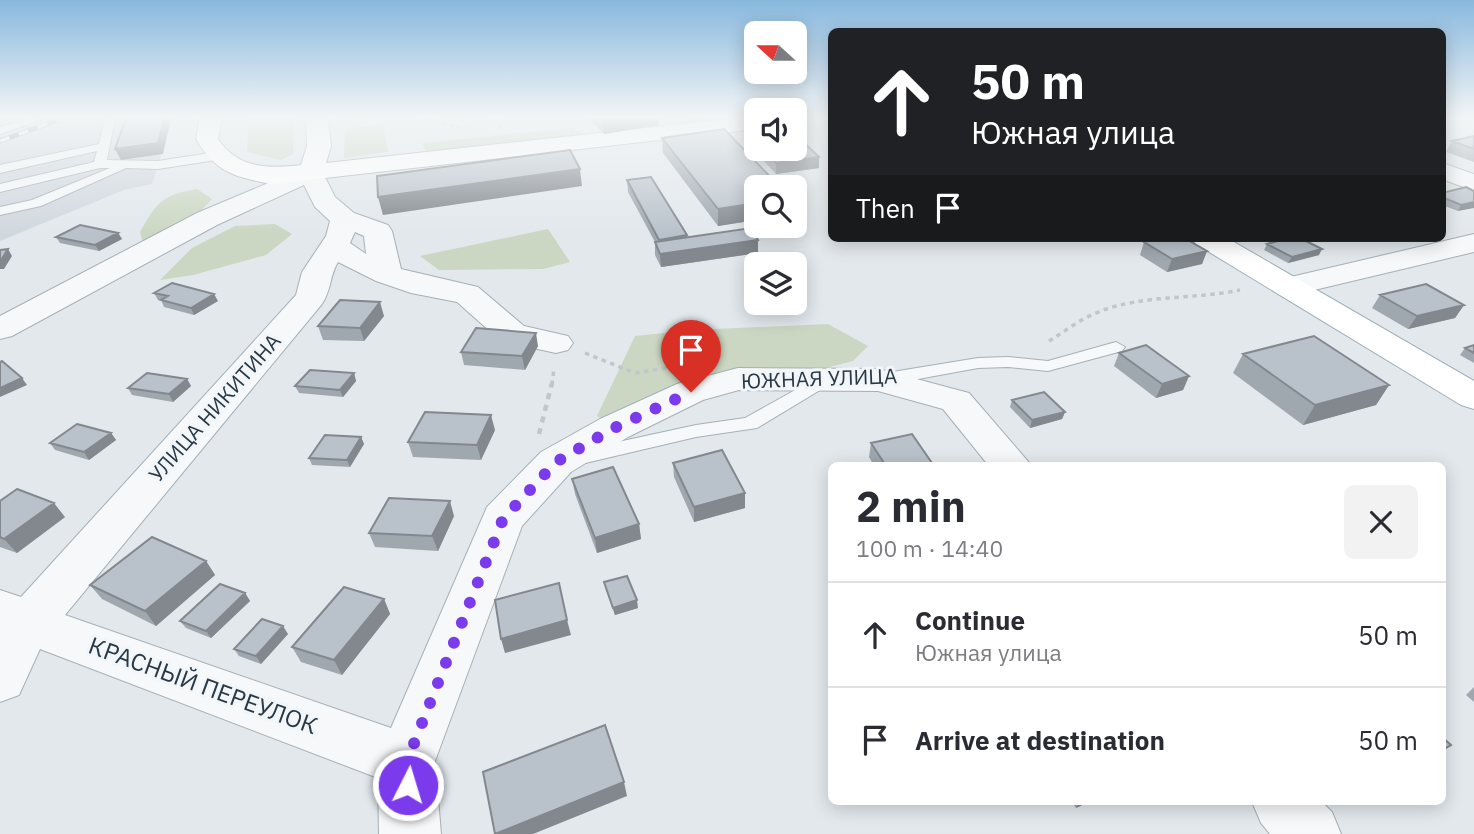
<!DOCTYPE html>
<html lang="en">
<head>
<meta charset="utf-8">
<style>
  :root { --surface:#fff; --page:#f2f2f3; --text:#2b2b33; --muted:#7c7c81; --line:#e1e1e2 }
  body { margin:0; font-family:"IBM Plex Sans",sans-serif; background:var(--page); color:var(--text); height:100vh; display:flex; flex-direction:column; font-size:26px; white-space:nowrap }
  * { box-sizing:border-box; margin:0 }
  p { font-size:23px; color:var(--muted) }
  .icon { flex:none; width:38px; height:38px; fill:none; stroke:currentColor; stroke-width:2; stroke-linecap:round; stroke-linejoin:round }
  .map { position:relative; flex:1; overflow:hidden }
  .sheet { position:absolute; left:828px; top:462px; width:618px; height:343px; display:flex; flex-direction:column; background:var(--surface); border-radius:10px; box-shadow:0 4px 18px #0003 }
  .sheet>* { flex:none }
  .banner { position:absolute; left:828px; top:28px; width:618px; height:214px; border-radius:10px; box-shadow:0 4px 18px #0003; background:#202124; color:#fff; overflow:hidden }
  .needle { width:46px; rotate:291deg }
  .tools { position:absolute; left:744px; top:21px; display:grid; gap:14px }
  .tools a { display:grid; place-items:center; width:63px; height:63px; border-radius:10px; background:var(--surface); box-shadow:0 4px 18px #0003; font-size:35px }
  .pin { position:absolute; display:grid; place-items:center; width:60px; height:60px; color:#fff; margin:-72px -30px; border-radius:50% 50% 50% 0; rotate:-45deg; box-shadow:0 0 7px #0007 }
  .pin .icon { rotate:45deg }
  .me { position:absolute; width:77px; margin:-38px; rotate:5deg; stroke-linejoin:round; filter:drop-shadow(0 0 5px #0008) }
  .turn { display:flex; align-items:center; gap:24px; height:147px; padding:0 28px; font-size:32px }
  .turn .icon { width:91px; height:91px; stroke-width:2.5 }
  .turn b { display:block; font-size:49px; line-height:60px }
  .then { display:flex; align-items:center; height:66px; padding:0 28px; background:#0003; gap:14px; font-size:26px }
  .round { display:grid; place-items:center; flex:none; width:74px; height:74px; border-radius:10px; background:var(--page) }
  .summary { display:flex; align-items:center; justify-content:space-between; height:119px; padding:0 28px }
  h1 { font-size:42px; font-weight:700; line-height:52px }
  ul { padding:0; list-style:none }
  li { display:flex; align-items:center; gap:21px; height:105px; padding:0 28px; border-top:2px solid var(--line) }
  li div { flex:1 }
  li b { display:block; font-size:26px }
  li em { font-style:normal }
  .map>svg:first-child { display:block }
  .built { fill:#d0d7de }
  .green { fill:#cbd7c2 }
  .lines { fill:none; stroke-linecap:round; stroke-linejoin:round }
  .lane-casing { stroke:#a6b0b7; stroke-width:2 }
  .street-casing { stroke:#a6b0b7; stroke-width:2 }
  .secondary-casing { stroke:#a6b0b7; stroke-width:2 }
  .primary-casing { stroke:#a0afb9; stroke-width:2 }
  .path-far2 { stroke:#c0c6cb; stroke-width:2.5; stroke-dasharray:3.5 3.5; stroke-linecap:butt }
  .path-far1 { stroke:#c0c6cb; stroke-width:3.5; stroke-dasharray:4.5 4.5; stroke-linecap:butt }
  .path { stroke:#c0c6cb; stroke-width:4.5; stroke-dasharray:6 6; stroke-linecap:butt }
  .lane { fill:#f6f8fa; fill-rule:evenodd }
  .street { fill:#f6f8fa; fill-rule:evenodd }
  .secondary { fill:#fff; fill-rule:evenodd }
  .primary { fill:#fff; fill-rule:evenodd }
  .rail-casing { stroke:#7a8a98; stroke-width:5 }
  .rail { stroke:#f2f6f9; stroke-width:3.5; stroke-dasharray:10; stroke-linecap:butt }
  .wall { fill:#9fa7af }
  .shaded-wall { fill:#82888e }
  .building { fill:#b9c2cb; stroke:#82888e; stroke-width:2 }
  .route { stroke:#7c3aed; stroke-width:12; stroke-dasharray:0 21.6 }
  .labels { text-anchor:middle; stroke-width:6; stroke-linejoin:round; paint-order:stroke }
  .street-label { font-size:21px; fill:#283946; stroke:#f2f6f9 }
  .near-street-label { font-size:24px; fill:#283946; stroke:#f2f6f9 }
</style>
</head>
<body>
<div class="map">
<svg width="1474" height="834" viewBox="0 0 1474 834">
  <rect width="100%" height="100%" fill="#e2e8ec"/>
  <path class="built" d="M0 118H173L152 184 124 190 0 241Z"/>
  <path class="green" d="M249 118H294L293 154 281 160 247 152Z
    M383 124 388 152 344 158 345 129Z
    M572 128 582 134 427 153 422 143Z
    M197 189 212 199 193 219 143 243 140 232C157 202 162 195 197 189Z
    M275 224 292 234 266 255 193 275 160 280 192 248 235 226Z
    M548 229 570 262 543 269 439 270 420 256Z
    M828 324 868 346 853 361 803 374 738 376 612 423 597 416 635 336 694 330Z"/>
  <g class="lines">
    <defs>
      <path id="lane" d="M31 118H46L0 134V127Z
        M105 118H115L107 160 158 161 216 152 222 156 216 160 158 169 126 168 41 206 0 215V207L32 200 110 168H100L0 192V184L94 162 97 151 0 173V165L99 144Z
        M1116 342 1125 347 1122 351 1048 371 1008 367 978 368 880 386 871 380 880 374 978 358 1008 357 1048 361Z
        M824 374 830 376 833 380 830 384 757 428 696 437 581 464 574 462 571 457 574 452 581 450 696 425 745 418Z"/>
      <path id="street" d="M1442 163 1474 174V191L1442 179Z
        M311 165 320 167 335 197 354 213 388 225 392 231 401 269 478 287 524 326 568 336 573 343 568 350 556 353 501 341 457 302 411 293 376 281 338 262C330 275 331 291 322 304L65 615 391 728 487 507 541 452 600 419 677 384 738 368 879 369 969 393 1032 466H989L943 409 878 391 739 390 703 400 628 437 571 472 522 526 435 761 441 834H379L378 778 40 649 19 695 0 702V590L21 597 296 295 302 272 326 236 330 221 315 207 304 185 217 225 12 336 0 339V316L197 213ZM355 232 364 236 366 254 350 243Z
        M1474 234V252L1289 296 1278 294 1273 287 1278 280Z
        M1252 802H1322L1332 812 1341 834H1270L1261 823Z"/>
      <path id="secondary" d="M200 118H222L218 139C238 169 269 169 301 165L307 146 306 118H328L331 146 326 163 736 118H756V129L272 184C235 177 216 173 196 139Z
        M794 118H807L804 123 794 125Z"/>
      <path id="primary" d="M1192 238H1227L1474 381V409L1461 405 1196 244Z"/>
    </defs>
    <use href="#lane" class="lane-casing"/>
    <use href="#street" class="street-casing"/>
    <use href="#secondary" class="secondary-casing"/>
    <use href="#primary" class="primary-casing"/>
    <path class="path-far2" d="M423 118 465 129
      M496 118 501 130"/>
    <path class="path-far1" d="M1049 341C1064 332 1079 320 1096 313 1140 294 1193 300 1240 290
      M585 353 635 373 666 368
      M552 385 554 368"/>
    <path class="path" d="M539 434 552 383"/>
    <use href="#lane" class="lane"/>
    <use href="#street" class="street"/>
    <use href="#secondary" class="secondary"/>
    <use href="#primary" class="primary"/>
    <defs>
      <path id="rail" d="M0 141 58 120"/>
    </defs>
    <use href="#rail" class="rail-casing"/>
    <use href="#rail" class="rail"/>
  </g>
  <path class="wall" d="M588 118H658L659 125 604 134Z
    M1474 136V162L1446 152 1452 141Z
    M662 138 756 187V220L718 226 663 153Z
    M755 141 756 149H794L819 168 776 174 755 152Z
    M627 180 687 235V238L758 240V253L661 267 655 255V242L628 192Z
    M1474 191 1458 211 1442 205V193Z
    M118 233 122 239 99 251 60 243 56 237Z
    M1144 242 1207 251 1202 264 1167 272 1140 255Z
    M1267 244 1319 255 1288 263 1264 250Z
    M154 293 218 301 194 315 164 307 161 300H158Z
    M1380 295 1464 305 1455 318 1408 329 1372 308Z
    M384 316 364 341 323 340 318 326Z
    M1474 345V363L1460 355 1465 348Z
    M538 346 525 370 464 365 461 352Z
    M1119 353 1189 376 1183 390 1156 398 1114 366Z
    M1243 354 1389 385 1376 405 1303 425 1233 373Z
    M354 373 356 381 343 397 299 393 295 386Z
    M187 379 191 386 173 402 132 395 128 388Z
    M1012 400 1065 412 1062 419 1030 428 1010 407Z
    M495 430 481 460 413 457 408 442Z
    M111 433 116 440 89 460 55 450 50 443Z
    M361 437 364 444 350 467 312 465 309 458Z
    M871 443 934 466H874L869 457Z
    M673 463 745 493V508L694 522 674 477Z
    M572 479 639 524 641 539 597 553 575 494Z
    M0 501 65 517 17 553 0 547Z
    M454 516 438 551 375 547 369 533Z
    M206 561 215 575 156 626 102 599 90 585Z
    M604 582 638 608 615 615 606 590Z
    M245 593 250 601 211 638 186 628 180 621Z
    M384 599 390 614 342 675 301 662 292 647Z
    M288 634 261 664 239 656 234 649Z
    M1474 687V702L1466 695Z
    M1072 802H1088L1076 808Z"/>
  <path class="shaded-wall" d="M164 118H171L163 154 121 160 115 149Z
    M612 118H658L659 125 604 134 602 119Z
    M689 118H716L689 121Z
    M819 157V168L776 174V163Z
    M580 169 582 186 383 215 378 197Z
    M1474 202V208L1458 211 1461 205Z
    M756 203V220L718 226V209Z
    M118 233 122 239 99 251 95 245Z
    M687 235 688 248 660 252 659 240Z
    M1121 238H1135L1120 241Z
    M758 240V253L661 267 660 254Z
    M8 249 12 256 4 269H0V262Z
    M1322 249 1319 255 1288 263 1292 257Z
    M1207 251 1202 264 1167 272 1172 259Z
    M214 294 218 301 194 315 191 308Z
    M380 302 384 316 364 341 360 328Z
    M1464 305 1455 318 1408 329 1417 316Z
    M536 333 538 346 525 370 522 356Z
    M354 373 356 381 343 397 340 390Z
    M1189 376 1183 390 1156 398 1162 384Z
    M22 378 27 385 0 397V388Z
    M187 379 191 386 173 402 169 394Z
    M1389 385 1376 405 1303 425 1315 405Z
    M1065 412 1062 419 1030 428 1032 420Z
    M491 415 495 430 481 460 477 445Z
    M111 433 116 440 89 460 84 452Z
    M361 437 364 444 350 467 347 460Z
    M745 493V508L694 522V507Z
    M450 501 454 516 438 551 432 536Z
    M54 503 65 517 17 553 4 539Z
    M639 524 641 539 597 553 595 538Z
    M206 561 215 575 156 626 145 611Z
    M245 593 250 601 211 638 206 631Z
    M384 599 390 614 342 675 334 660Z
    M637 600 638 608 615 615 613 608Z
    M567 620 571 635 505 653 501 639Z
    M283 626 288 634 261 664 256 656Z
    M624 782 627 796 533 834H495Z
    M1080 802H1088L1076 808Z"/>
  <path class="building" d="M126 118H164L158 143 115 149Z
    M724 129 780 187H756V203L718 209 662 138Z
    M794 136H797L819 157 776 163 762 149H794Z
    M1474 136V149L1452 141Z
    M570 150 580 169 378 197 377 176Z
    M651 177 687 235 659 240 627 180Z
    M1466 187 1474 191V202L1461 205 1442 197V193Z
    M80 225 118 233 95 245 56 237Z
    M751 228 758 240 660 254 655 242Z
    M1162 238H1184L1207 251 1172 259 1144 242Z
    M1288 238H1300L1322 249 1292 257 1267 244Z
    M8 249 0 262V250Z
    M172 283 214 294 191 308 161 300 168 296 154 293Z
    M1426 284 1464 305 1417 316 1380 295Z
    M340 300 380 302 360 328 318 326Z
    M476 328 536 333 522 356 461 352Z
    M1314 336 1389 385 1315 405 1243 354Z
    M1146 345 1189 376 1162 384 1119 353Z
    M1474 345V353L1465 348Z
    M2 361 22 378 0 388V362Z
    M310 370 354 373 340 390 295 386Z
    M147 373 187 379 169 394 128 388Z
    M1044 392 1065 412 1032 420 1012 400Z
    M425 412 491 415 477 445 408 442Z
    M77 424 111 433 84 452 50 443Z
    M912 434 934 466H886L871 443Z
    M325 435 361 437 347 460 309 458Z
    M722 450 745 493 694 507 673 463Z
    M613 467 639 524 595 538 572 479Z
    M17 489 54 503 4 539 0 537V501Z
    M389 498 450 501 432 536 369 533Z
    M152 537 206 561 145 611 90 585Z
    M627 576 637 600 613 608 604 582Z
    M559 583 567 620 501 639 495 600Z
    M220 584 245 593 206 631 180 621Z
    M344 587 384 599 334 660 292 647Z
    M262 619 283 626 256 656 234 649Z
    M605 725 624 782 495 834 483 772Z
    M1442 737 1451 745 1442 750Z"/>
  <linearGradient id="sky" x2="0" y2="1"><stop stop-color="#88b8de"/><stop offset="0.5" stop-color="#f2f5f6"/><stop offset="1" stop-color="#f2f5f6" stop-opacity="0"/></linearGradient>
  <rect width="1474" height="234" fill="url(#sky)"/>
  <g class="lines">
    <path class="route" d="M408 785 407 761 503 519 556 462 614 428 691 392"/>
  </g>
  <g class="labels">
    <g class="street-label">
      <text transform="translate(819 379) rotate(-2)" y="7">ЮЖНАЯ УЛИЦА</text>
      <text transform="translate(215 408) rotate(-49)" y="7">УЛИЦА НИКИТИНА</text>
    </g>
    <g class="near-street-label">
      <text transform="translate(203 686) rotate(20)" y="8">КРАСНЫЙ ПЕРЕУЛОК</text>
    </g>
  </g>
</svg>
<div class="tools">
<a><svg class="needle" viewBox="-14 -14 28 28"><path d="M0-13l5 13h-10z" fill="#e53935"/><path d="M0 13l5-13h-10z" fill="#7c7c81"/></svg></a>
<a><svg class="icon" aria-label="sound" viewBox="0 0 24 24"><path d="M4 9h4l5-4v14l-5-4H4zM17 9q2 3 0 6"/></svg></a>
<a><svg class="icon" aria-label="search" viewBox="0 0 24 24"><circle cx="10" cy="10" r="6"/><path d="M15 15l6 6"/></svg></a>
<a><svg class="icon" aria-label="layers" viewBox="0 0 24 24"><path d="M12 4l9 5-9 5-9-5zM3 14l9 5 9-5"/></svg></a>
</div>
<div class="pin" style="left:691px;top:392px;background:#d93025"><svg class="icon" aria-label="arrive" viewBox="0 0 24 24"><path d="M6 21V4h12l-3 4 3 4H6"/></svg></div>
<svg class="me" style="left:408px;top:785px" viewBox="-20 -20 40 40"><circle r="17" fill="#7c3aed" stroke="#fff" stroke-width="3"/><path d="M0-11L8 9 0 5-8 9z" fill="#fff"/></svg>
<div class="banner">
<div class="turn"><svg class="icon" aria-label="ahead" viewBox="0 0 24 24"><path d="M12 20V5M6 11l6-6 6 6"/></svg><div><b>50 m</b>Южная улица</div></div>
<div class="then">Then<svg class="icon" aria-label="arrive" viewBox="0 0 24 24"><path d="M6 21V4h12l-3 4 3 4H6"/></svg></div>
</div>
<section class="sheet">
<div class="summary"><div><h1>2 min</h1><p>100 m · 14:40</p></div><a class="round"><svg class="icon" aria-label="close" viewBox="0 0 24 24"><path d="M6 6l12 12M18 6L6 18"/></svg></a></div>
<ul>
<li><svg class="icon" aria-label="ahead" viewBox="0 0 24 24"><path d="M12 20V5M6 11l6-6 6 6"/></svg><div><b>Continue</b><p>Южная улица</p></div><em>50 m</em></li>
<li><svg class="icon" aria-label="arrive" viewBox="0 0 24 24"><path d="M6 21V4h12l-3 4 3 4H6"/></svg><div><b>Arrive at destination</b></div><em>50 m</em></li>
</ul>
</section>
</div>
</body>
</html>
